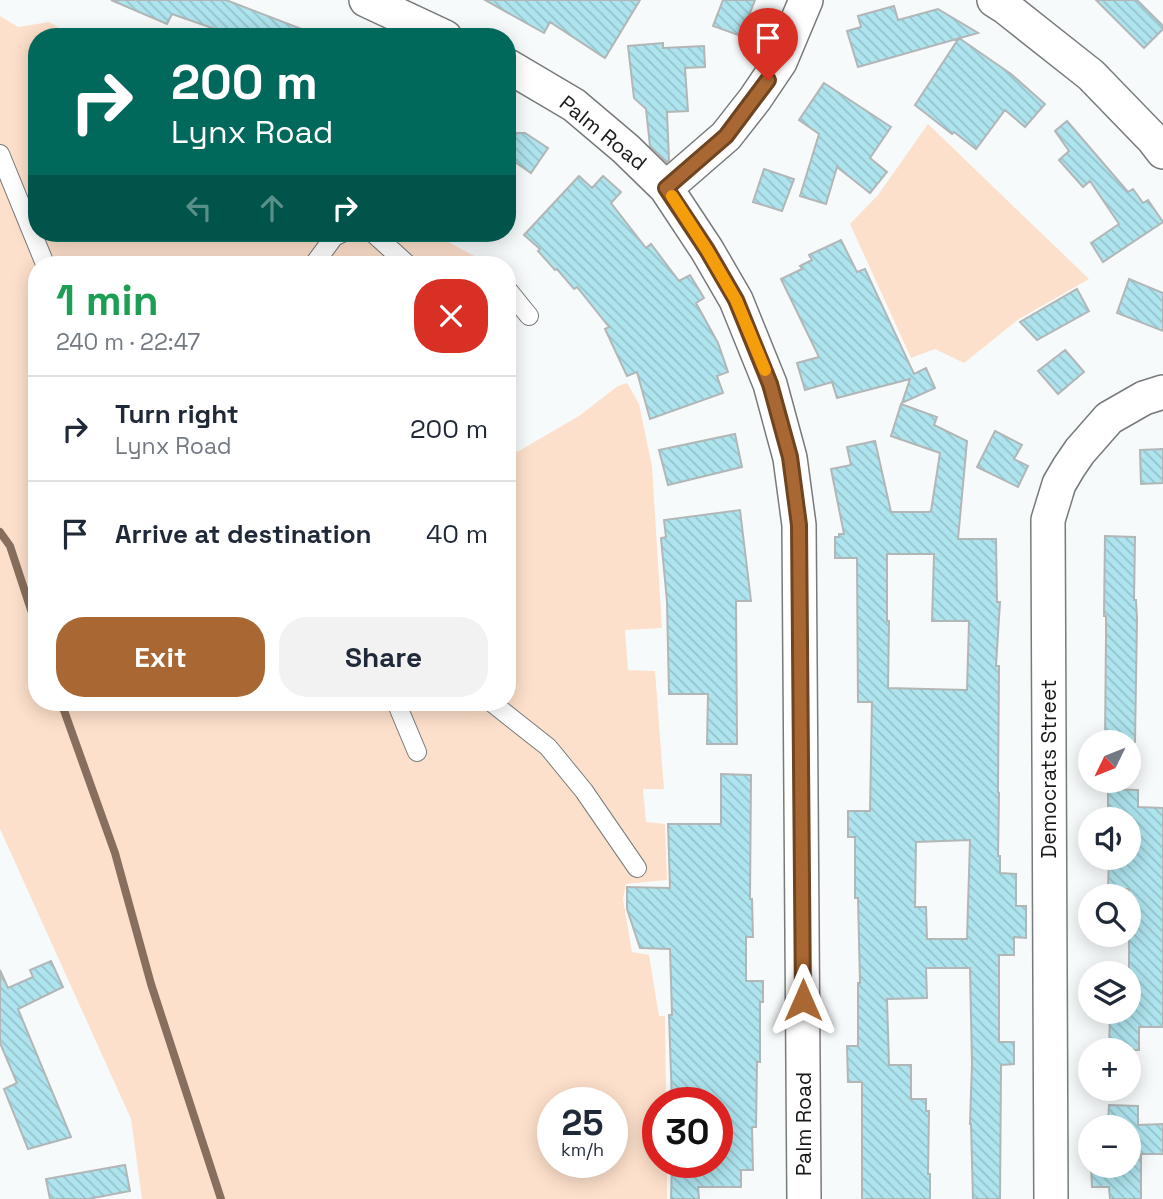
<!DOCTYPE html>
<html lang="en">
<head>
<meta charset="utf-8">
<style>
  :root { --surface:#fff; --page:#f2f2f3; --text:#1f2937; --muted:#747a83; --line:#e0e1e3; --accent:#a96833 }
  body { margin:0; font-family:"Space Grotesk",sans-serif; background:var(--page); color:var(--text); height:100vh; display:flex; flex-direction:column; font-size:26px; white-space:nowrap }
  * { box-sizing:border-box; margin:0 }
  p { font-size:23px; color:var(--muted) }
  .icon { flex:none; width:38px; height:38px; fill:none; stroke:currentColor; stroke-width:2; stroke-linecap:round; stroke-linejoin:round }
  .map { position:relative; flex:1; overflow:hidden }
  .drawer { position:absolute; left:28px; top:256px; width:488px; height:455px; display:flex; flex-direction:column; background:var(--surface); border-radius:28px; box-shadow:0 4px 18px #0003 }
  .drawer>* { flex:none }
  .guide { position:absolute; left:28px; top:28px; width:488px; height:214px; border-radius:28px; box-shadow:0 4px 18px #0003; background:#00695c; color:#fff; overflow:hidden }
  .needle { width:46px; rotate:227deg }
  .tools { position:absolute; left:1078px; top:730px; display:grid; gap:14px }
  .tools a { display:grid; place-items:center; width:63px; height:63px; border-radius:50%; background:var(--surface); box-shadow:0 4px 18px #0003; font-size:35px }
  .speed { position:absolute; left:537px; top:1087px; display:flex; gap:14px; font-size:35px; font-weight:700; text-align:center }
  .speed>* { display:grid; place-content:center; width:91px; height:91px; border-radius:50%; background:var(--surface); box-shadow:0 4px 18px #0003; line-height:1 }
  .speed small { font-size:18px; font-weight:400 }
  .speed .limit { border:10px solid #d22; background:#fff; color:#111 }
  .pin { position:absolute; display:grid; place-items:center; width:60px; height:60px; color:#fff; margin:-72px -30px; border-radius:50% 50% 50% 0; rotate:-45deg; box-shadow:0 0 7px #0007 }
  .pin .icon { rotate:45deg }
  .me { position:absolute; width:77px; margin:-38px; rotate:0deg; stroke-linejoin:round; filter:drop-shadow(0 0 5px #0008) }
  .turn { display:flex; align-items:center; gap:24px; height:147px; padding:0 28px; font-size:32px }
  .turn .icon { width:91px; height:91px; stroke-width:2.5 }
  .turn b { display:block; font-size:49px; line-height:60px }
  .lanes { display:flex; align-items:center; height:66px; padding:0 28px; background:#0003; justify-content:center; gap:35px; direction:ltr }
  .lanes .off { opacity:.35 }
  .round { display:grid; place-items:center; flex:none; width:74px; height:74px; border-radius:28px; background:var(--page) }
  .summary { display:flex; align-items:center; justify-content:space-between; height:119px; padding:0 28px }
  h1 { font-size:42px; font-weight:800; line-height:52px; color:#1e9e55 }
  .cta { display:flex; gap:14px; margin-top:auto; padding:14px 28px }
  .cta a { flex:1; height:80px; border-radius:28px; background:var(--accent); color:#fff; font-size:28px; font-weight:800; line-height:80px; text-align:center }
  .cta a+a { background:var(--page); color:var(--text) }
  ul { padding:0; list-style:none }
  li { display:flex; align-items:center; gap:21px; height:105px; padding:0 28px; border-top:2px solid var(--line) }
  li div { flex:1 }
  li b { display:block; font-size:26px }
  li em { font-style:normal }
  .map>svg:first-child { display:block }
  .grass { fill:#fde0cb; fill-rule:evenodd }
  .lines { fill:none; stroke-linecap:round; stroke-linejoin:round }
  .stream { stroke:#886f5d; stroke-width:8 }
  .building { fill:url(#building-back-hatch); stroke:#b2b6b6; stroke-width:2; fill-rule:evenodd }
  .service-casing { stroke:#777a7b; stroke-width:20 }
  .minor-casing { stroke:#777a7b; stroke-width:36 }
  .service { stroke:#fff; stroke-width:18 }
  .minor { stroke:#fff; stroke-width:33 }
  .route-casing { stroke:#6e4421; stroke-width:18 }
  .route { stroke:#a96833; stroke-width:12 }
  .slow { stroke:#f59e0b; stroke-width:12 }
  .labels { text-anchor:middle; stroke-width:6; stroke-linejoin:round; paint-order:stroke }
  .street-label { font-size:21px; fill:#181919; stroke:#fff }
</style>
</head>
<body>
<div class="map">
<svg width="1163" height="1199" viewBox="0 0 1163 1199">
  <defs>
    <pattern id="building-back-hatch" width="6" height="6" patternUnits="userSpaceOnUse" patternTransform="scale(1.75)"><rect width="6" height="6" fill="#aee4ee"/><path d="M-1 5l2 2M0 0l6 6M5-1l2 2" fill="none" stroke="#95c3cc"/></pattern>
  </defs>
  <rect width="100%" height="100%" fill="#f7fafb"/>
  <path class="grass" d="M0 16 18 27 49 22 75 37H37V233H432L489 264H37V702H508V441L517 452 579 416 618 386 627 383 639 404 652 466 662 628 625 630 628 670 655 671 664 789H643L646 822 665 824 667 880 626 884 623 899 632 952 649 955 659 1016H665L666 1102H658V1162H667V1199H142L131 1119 0 829ZM553 1102H612V1162H553Z
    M928 124 1089 279 1019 319 964 363 935 349 911 358 850 224 878 195Z"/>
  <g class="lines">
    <path class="stream" d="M0 532 10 546 37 628
      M61 702 115 853 151 984 221 1199"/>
  </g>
  <path class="building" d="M111 0H226L317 35V37H238L172 14 167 24Z
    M485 0H640L605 58 550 22 544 33Z
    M723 0H755L741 36 713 26Z
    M1096 0H1137L1163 26V29L1144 48Z
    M894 6 898 20 938 9 978 33 858 67 847 31 861 27 858 16Z
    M959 38 1011 74 1045 104 1025 127 1005 110 976 149 954 132 952 134 915 105Z
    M663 43V48L704 46 705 67 685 68 688 111 667 112 669 160 667 162 650 146 646 109 634 98 628 46Z
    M824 83 891 127 870 158 887 172 870 193 837 167 826 204 800 196 819 134 799 120Z
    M1067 121 1128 192 1133 189 1143 203 1148 200 1163 222 1103 262 1091 243 1119 224 1090 181 1083 187 1059 160 1069 151 1055 131Z
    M517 133H525L548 148 531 173 508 157V146Z
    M764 169 794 179 782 211 753 202Z
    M579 176 592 188 603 176 621 192 611 203 646 248 651 244 679 281 690 275 704 298 696 303 718 343 728 372 717 376 723 393 650 419 637 372 627 376 605 329 609 327 577 287 574 289 557 269 555 270 538 251 540 249 524 235Z
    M841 240 857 272 865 269 914 374 926 368 935 388 902 403 910 379 837 398 832 382 805 390 797 363 819 357 781 279 802 269 800 266 812 260 809 255Z
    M1129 279 1163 293V331L1117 313Z
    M1077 289 1089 311 1037 340 1020 322Z
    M1065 350 1084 372 1058 394 1038 371Z
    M901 404 937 417 934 425 967 441 958 539H996L997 602H1000L996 666H999L998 792 999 793 998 856H1000V873L1016 874V906H1026V938L1014 937V955H999V1042H1014V1064L1001 1065 1000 1199H973L971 1124H970L972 1064 970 968H926L927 998 887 999 889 1065H911V1099H926V1111H929L928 1174H930V1199H862V1082H848L847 1046H858V983H860L858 898H855V837H848V811H870L872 702H858L857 558H835V537H839V534H844L831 469 851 465 847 447 875 441 891 512H929L931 511 940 453 891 436ZM887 554H934L932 621H969L967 690 888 688 889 621H887ZM970 840 967 939H927L926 907H915L916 842Z
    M995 431 1022 445 1014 459 1028 466 1018 487 977 467Z
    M735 434 742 467 668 485 659 450Z
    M1163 449V483L1141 484 1140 450Z
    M740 510 751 601H736L737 744H707L708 694H669L667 601 661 538 666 537 664 520Z
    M1105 536 1135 537 1134 600H1136L1137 619 1135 742H1105L1106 634V616H1104Z
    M721 774 751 775 750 899H752L753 937H746V981H763V1002H760V1062H757L756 1127H752L753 1170H741V1187H698L699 1199H671L672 1162H718V1102H672L669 1015H672L670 949 640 948 627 909V887L670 888 668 824H721Z
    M1108 789 1138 790V807L1163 808V1027H1139V1050H1109L1110 1012H1129V889H1108L1109 858H1129V819H1108Z
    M51 961 63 987 18 1009 71 1137 28 1149 4 1089 17 1083 0 1043V970L8 988 33 977 30 970Z
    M1109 1105 1138 1106V1125L1163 1124V1154H1141V1199H1110L1109 1187H1092L1091 1166H1129V1127H1093V1124H1108Z
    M125 1165 130 1191 88 1199H50L46 1179Z"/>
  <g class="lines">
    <defs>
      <path id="service" d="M0 154 45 264
        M373 233 407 264
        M314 264 334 237 342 233
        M508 290 529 316
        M396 702 417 752
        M491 702 548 747 584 791 637 868"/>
      <path id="minor" d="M366 0 445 37
        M994 0 1005 7 1091 75 1153 139 1163 152
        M508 66 574 105 626 149 666 188 707 250 736 300 770 384 790 458 799 525 804 1199
        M666 188 726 136 755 99 780 62 806 0
        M1051 1199 1048 520 1059 484 1069 467 1080 451 1109 418 1144 398 1163 392"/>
    </defs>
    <use href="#service" class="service-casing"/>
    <use href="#minor" class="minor-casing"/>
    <use href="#service" class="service"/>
    <use href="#minor" class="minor"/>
  </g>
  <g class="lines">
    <defs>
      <path id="route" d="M768 80 726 136 666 188 707 250 736 300 770 384 790 457 799 525 803 1000"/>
    </defs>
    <use href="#route" class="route-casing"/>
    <use href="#route" class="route"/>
    <path class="slow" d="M672 196 707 250 736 300 765 370"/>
  </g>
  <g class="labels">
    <g class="street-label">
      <text transform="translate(603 133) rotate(39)" y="7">Palm Road</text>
      <text transform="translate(1049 769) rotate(-90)" y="7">Democrats Street</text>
      <text transform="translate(804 1124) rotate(-90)" y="7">Palm Road</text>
    </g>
  </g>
</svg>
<div class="tools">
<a><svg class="needle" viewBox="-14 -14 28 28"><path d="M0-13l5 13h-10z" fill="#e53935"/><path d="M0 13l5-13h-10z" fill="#747a83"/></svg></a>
<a><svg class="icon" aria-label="sound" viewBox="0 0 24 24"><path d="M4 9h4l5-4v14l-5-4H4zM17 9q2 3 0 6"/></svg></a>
<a><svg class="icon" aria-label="search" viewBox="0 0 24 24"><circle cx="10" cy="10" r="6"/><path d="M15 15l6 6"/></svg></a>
<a><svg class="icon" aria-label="layers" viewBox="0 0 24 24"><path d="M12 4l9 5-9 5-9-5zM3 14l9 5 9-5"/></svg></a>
<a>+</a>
<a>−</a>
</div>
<div class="speed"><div>25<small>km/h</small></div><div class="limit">30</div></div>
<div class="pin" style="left:768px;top:80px;background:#d93025"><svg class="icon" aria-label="arrive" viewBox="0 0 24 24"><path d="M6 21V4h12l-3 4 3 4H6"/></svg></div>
<svg class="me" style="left:803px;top:1000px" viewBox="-20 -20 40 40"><path d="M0-17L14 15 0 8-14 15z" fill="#a96833" stroke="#fff" stroke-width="4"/></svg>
<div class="guide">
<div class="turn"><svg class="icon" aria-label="right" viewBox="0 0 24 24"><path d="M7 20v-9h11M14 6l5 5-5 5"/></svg><div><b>200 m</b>Lynx Road</div></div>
<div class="lanes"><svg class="icon off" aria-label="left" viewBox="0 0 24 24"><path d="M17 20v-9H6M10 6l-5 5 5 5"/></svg><svg class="icon off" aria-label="ahead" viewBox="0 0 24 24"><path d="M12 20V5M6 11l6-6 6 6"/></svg><svg class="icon" aria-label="right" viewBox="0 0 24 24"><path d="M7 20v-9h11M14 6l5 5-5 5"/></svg></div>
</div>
<section class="drawer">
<div class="summary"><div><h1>1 min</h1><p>240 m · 22:47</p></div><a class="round" style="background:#d93025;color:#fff"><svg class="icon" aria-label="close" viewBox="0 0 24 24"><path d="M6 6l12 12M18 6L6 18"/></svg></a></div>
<ul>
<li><svg class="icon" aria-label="right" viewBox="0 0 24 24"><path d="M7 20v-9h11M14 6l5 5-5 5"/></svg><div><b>Turn right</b><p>Lynx Road</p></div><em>200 m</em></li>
<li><svg class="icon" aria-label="arrive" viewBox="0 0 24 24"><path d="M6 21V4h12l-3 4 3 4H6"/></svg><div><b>Arrive at destination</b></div><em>40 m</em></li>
</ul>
<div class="cta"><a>Exit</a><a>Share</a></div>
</section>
</div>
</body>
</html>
